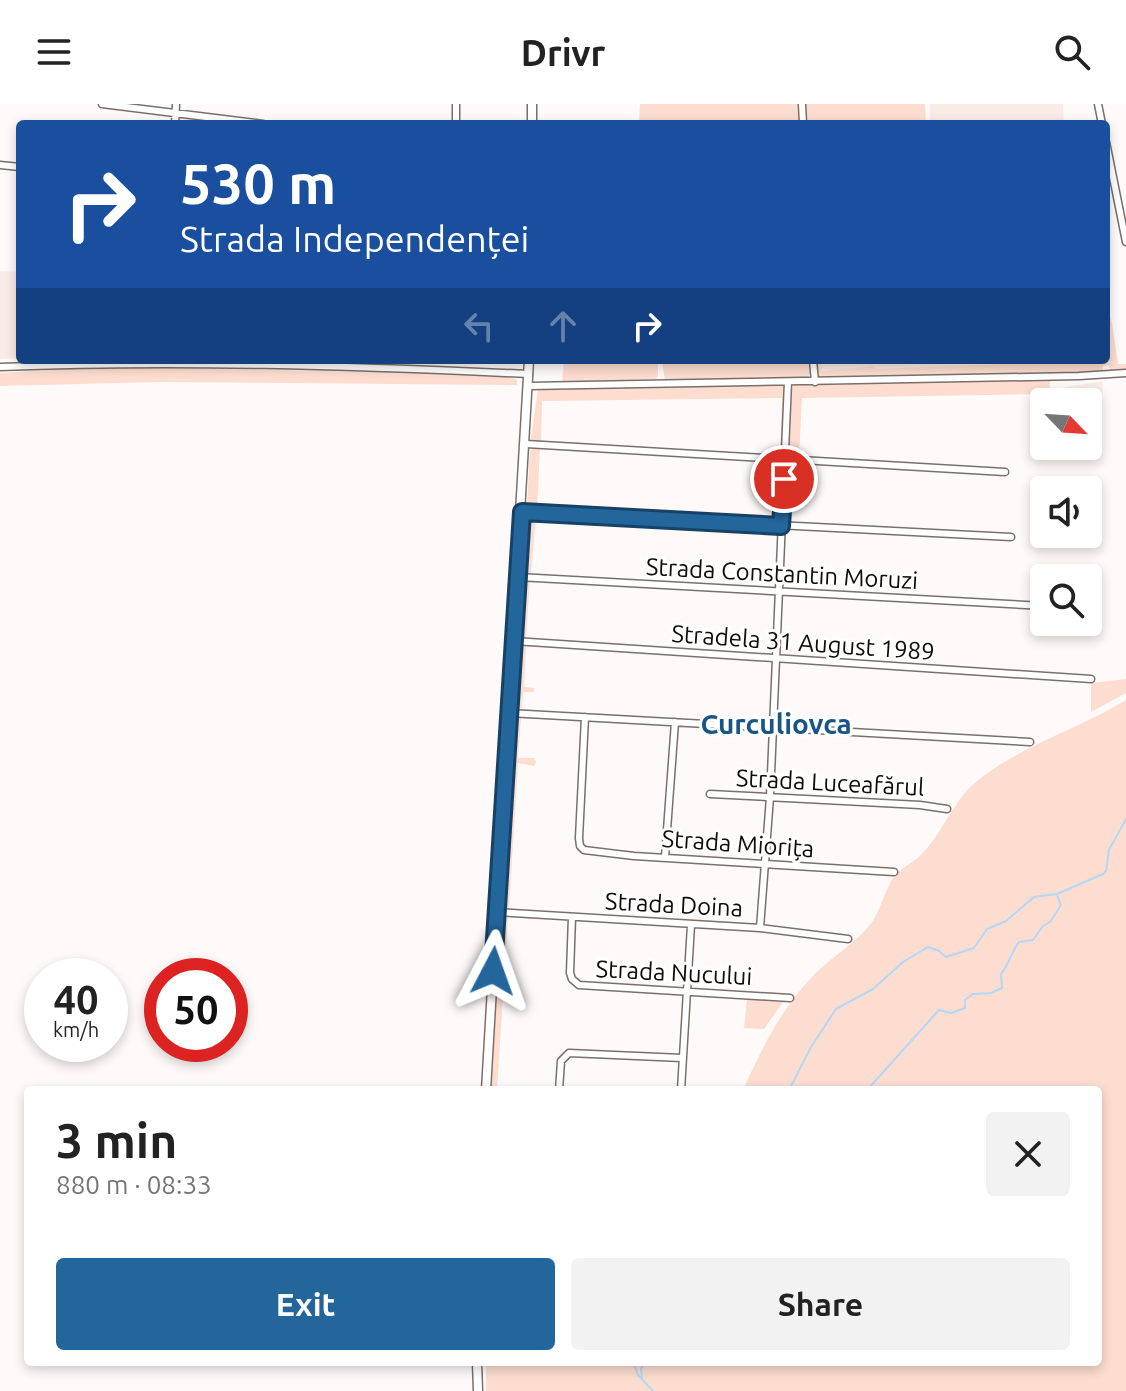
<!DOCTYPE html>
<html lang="en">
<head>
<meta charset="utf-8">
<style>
  :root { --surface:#fff; --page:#f2f2f2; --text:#222; --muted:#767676; --accent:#23669b }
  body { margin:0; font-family:Ubuntu,sans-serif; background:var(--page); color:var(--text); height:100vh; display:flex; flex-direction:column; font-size:30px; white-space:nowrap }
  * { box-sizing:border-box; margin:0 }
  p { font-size:26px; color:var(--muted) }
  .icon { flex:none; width:44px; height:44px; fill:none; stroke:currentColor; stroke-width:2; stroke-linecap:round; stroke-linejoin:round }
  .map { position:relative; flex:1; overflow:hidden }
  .side { position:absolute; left:24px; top:982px; width:1078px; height:280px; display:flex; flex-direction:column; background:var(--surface); border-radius:8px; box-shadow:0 4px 12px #0003 }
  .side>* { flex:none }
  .guide { position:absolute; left:16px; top:16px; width:1094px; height:244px; border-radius:8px; box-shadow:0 4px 12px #0003; background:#1a4fa0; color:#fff; overflow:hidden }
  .needle { width:52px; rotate:115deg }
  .controls { position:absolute; left:1030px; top:284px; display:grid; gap:16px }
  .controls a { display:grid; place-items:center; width:72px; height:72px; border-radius:8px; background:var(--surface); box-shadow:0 4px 12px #0003; font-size:40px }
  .speed { position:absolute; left:24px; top:854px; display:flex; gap:16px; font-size:40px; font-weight:700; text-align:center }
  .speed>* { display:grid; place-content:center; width:104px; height:104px; border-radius:50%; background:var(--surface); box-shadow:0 4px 12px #0003; line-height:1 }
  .speed small { font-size:20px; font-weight:400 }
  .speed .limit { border:12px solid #d22; background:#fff; color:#111 }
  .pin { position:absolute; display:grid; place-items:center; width:68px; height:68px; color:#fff; margin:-34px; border:4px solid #fff; border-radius:50%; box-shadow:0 2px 8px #0007 }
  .me { position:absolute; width:88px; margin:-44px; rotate:4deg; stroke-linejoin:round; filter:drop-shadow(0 0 6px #0008) }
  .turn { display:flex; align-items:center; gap:28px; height:168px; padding:0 32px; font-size:36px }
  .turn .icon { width:104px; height:104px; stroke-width:2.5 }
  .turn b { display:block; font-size:56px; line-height:68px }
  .lanes { display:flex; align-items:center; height:76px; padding:0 32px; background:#0003; justify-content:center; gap:40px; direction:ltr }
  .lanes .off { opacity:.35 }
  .round { display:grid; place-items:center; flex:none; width:84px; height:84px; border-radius:8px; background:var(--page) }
  .overview { display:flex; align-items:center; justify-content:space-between; height:136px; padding:0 32px }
  h1 { font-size:48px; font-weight:700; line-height:60px }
  .action { display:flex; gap:16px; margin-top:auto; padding:16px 32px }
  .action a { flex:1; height:92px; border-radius:8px; background:var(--accent); color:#fff; font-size:32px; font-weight:700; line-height:92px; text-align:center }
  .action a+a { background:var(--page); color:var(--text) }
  header { display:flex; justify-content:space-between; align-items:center; height:104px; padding:0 32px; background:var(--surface); font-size:36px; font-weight:700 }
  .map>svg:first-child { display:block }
  .built { fill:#f9ece7 }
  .green { fill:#fcddcf }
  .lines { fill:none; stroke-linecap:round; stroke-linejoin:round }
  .stream { stroke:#b4d7f7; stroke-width:2 }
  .minor-casing { stroke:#7b6f6a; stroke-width:9 }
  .major-casing { stroke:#7b6f6a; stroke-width:11 }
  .minor { stroke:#fff; stroke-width:6 }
  .major { stroke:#fff; stroke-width:8 }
  .route-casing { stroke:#174265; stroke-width:20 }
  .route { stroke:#23669b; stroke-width:14 }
  .labels { text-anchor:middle; stroke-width:6; stroke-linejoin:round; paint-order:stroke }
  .street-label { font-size:24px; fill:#100c0a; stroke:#fff }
  .quarter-label { font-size:28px; font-weight:bold; fill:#195687; stroke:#fff }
</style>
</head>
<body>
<header><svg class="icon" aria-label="menu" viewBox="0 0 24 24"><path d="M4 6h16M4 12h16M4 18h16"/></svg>Drivr<svg class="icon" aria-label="search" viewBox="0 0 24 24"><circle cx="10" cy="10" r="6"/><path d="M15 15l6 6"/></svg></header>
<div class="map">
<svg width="1126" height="1287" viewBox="0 0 1126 1287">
  <rect width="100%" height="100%" fill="#fdfaf9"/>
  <path class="built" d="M930 0H1063L1064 20H930Z
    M0 167 20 168V254L0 255Z
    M821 256H1066V259L875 265V263L821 267Z
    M1103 277 1101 308 1088 307V298H1066V283Z"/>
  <path class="green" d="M640 0H798L799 20H639Z
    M806 0H925L926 20H807Z
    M1106 200 1112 219 1118 260H1126V265L1111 267 1108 261 1103 262V268L826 275 819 274 816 256H821L822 267 875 262V265L1106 256Z
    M216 256H411V260L304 257V260Z
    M564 256H658V272L655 275 562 279Z
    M662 256H811V269L805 275 665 277Z
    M104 263 489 270 517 275V281L159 278 0 282V269Z
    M1050 276 1049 290 802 294 799 352 789 351 790 286 795 281Z
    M783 280 786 283 782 351H780L782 294 542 297 541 339 534 338 531 334 538 286Z
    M540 343 537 407H530L527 403 530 346Z
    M530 410 536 411 531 471H526L523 467 526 415Z
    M530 475 526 535 519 532 522 478Z
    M526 542 524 583 534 584V588H523L522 605 514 598 518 543Z
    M1126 575V589L1091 608V579Z
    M1126 596V1287H486V1258H1098V986H743C762 944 781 905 813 872 830 854 859 837 872 818 881 805 884 788 893 774 900 764 913 759 921 751 943 729 952 698 976 678 1021 641 1077 626 1126 596Z
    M516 613 521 614 518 654H534L536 658 534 662 518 659 509 804 502 802 513 617Z
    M508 813 497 986H491L501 814Z
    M747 896 783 898 764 925 744 924Z"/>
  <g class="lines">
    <path class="stream" d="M789 986 811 943 836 905 873 885 903 858 928 843 939 847 946 853 974 844 987 825 1006 817 1034 793 1057 790 1103 770 1106 767 1109 746 1126 715
      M867 986 939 906 951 909 965 904V896L973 890 991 889 1002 884 1001 870C1009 860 1011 849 1019 838L1033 836 1043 822 1050 818 1061 801 1057 791
      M633 1258 638 1271 653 1287
      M642 1274 641 1265 644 1258"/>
    <defs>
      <path id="minor" d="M102 0 263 20
        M802 0 803 20
        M1098 0 1102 20
        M175 20 176 0
        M456 20V0
        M1106 38 1126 138
        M0 61 20 63
        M813 256 815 278
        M0 263C176 256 353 262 529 270
        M529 282 1079 272 1126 269
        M526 340 1005 368
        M522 408 1011 433
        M518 473 1044 502
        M514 537 1091 575
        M509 609 1030 638
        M585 613 579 734 580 742 584 746 634 752 894 768
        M710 690 920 701 947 705
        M665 753 675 618
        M497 808 760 824 848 835
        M572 813 570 869 572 875 579 881 790 894
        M760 824 770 693 788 278
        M559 986 561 957 569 949 682 954
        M681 986 691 821"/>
      <path id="major" d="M532 20V0
        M486 986 529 256
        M477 1258 478 1287"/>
    </defs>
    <use href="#minor" class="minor-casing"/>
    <use href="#major" class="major-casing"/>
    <use href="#minor" class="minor"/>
    <use href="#major" class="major"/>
  </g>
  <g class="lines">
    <defs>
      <path id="route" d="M493 867 522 408 781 422 784 375"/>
    </defs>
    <use href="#route" class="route-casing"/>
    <use href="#route" class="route"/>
  </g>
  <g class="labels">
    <g class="street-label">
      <text transform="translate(782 470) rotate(3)" y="8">Strada Constantin Moruzi</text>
      <text transform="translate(803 539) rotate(4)" y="8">Stradela 31 August 1989</text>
      <text transform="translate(830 679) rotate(3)" y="8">Strada Luceafărul</text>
      <text transform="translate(738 740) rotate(4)" y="8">Strada Miorița</text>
      <text transform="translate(674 801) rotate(3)" y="8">Strada Doina</text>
      <text transform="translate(674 869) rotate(3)" y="8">Strada Nucului</text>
    </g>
    <g class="quarter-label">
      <text x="776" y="630">Curculiovca</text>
    </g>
  </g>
</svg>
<div class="controls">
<a><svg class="needle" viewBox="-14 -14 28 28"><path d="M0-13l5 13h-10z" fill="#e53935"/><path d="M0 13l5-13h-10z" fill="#767676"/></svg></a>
<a><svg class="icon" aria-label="sound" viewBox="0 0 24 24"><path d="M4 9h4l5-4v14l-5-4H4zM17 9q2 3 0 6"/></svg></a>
<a><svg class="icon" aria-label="search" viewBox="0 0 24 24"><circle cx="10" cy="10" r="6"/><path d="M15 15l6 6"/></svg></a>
</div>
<div class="speed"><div>40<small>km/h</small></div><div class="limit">50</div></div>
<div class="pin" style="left:784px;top:375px;background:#d93025"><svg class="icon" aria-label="arrive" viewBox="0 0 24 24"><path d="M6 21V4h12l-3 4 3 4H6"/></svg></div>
<svg class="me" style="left:493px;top:867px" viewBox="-20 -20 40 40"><path d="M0-17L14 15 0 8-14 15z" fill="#23669b" stroke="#fff" stroke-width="4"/></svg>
<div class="guide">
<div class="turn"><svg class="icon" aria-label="right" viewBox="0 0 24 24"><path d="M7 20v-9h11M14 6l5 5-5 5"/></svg><div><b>530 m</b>Strada Independenței</div></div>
<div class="lanes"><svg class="icon off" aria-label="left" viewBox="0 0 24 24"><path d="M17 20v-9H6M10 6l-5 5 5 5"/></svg><svg class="icon off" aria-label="ahead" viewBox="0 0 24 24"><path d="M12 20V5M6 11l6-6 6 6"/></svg><svg class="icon" aria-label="right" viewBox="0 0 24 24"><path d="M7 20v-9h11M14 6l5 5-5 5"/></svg></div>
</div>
<section class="side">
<div class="overview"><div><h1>3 min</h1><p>880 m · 08:33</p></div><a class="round"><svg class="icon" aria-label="close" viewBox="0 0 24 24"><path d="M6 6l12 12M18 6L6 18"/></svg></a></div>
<div class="action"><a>Exit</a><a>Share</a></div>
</section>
</div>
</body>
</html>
